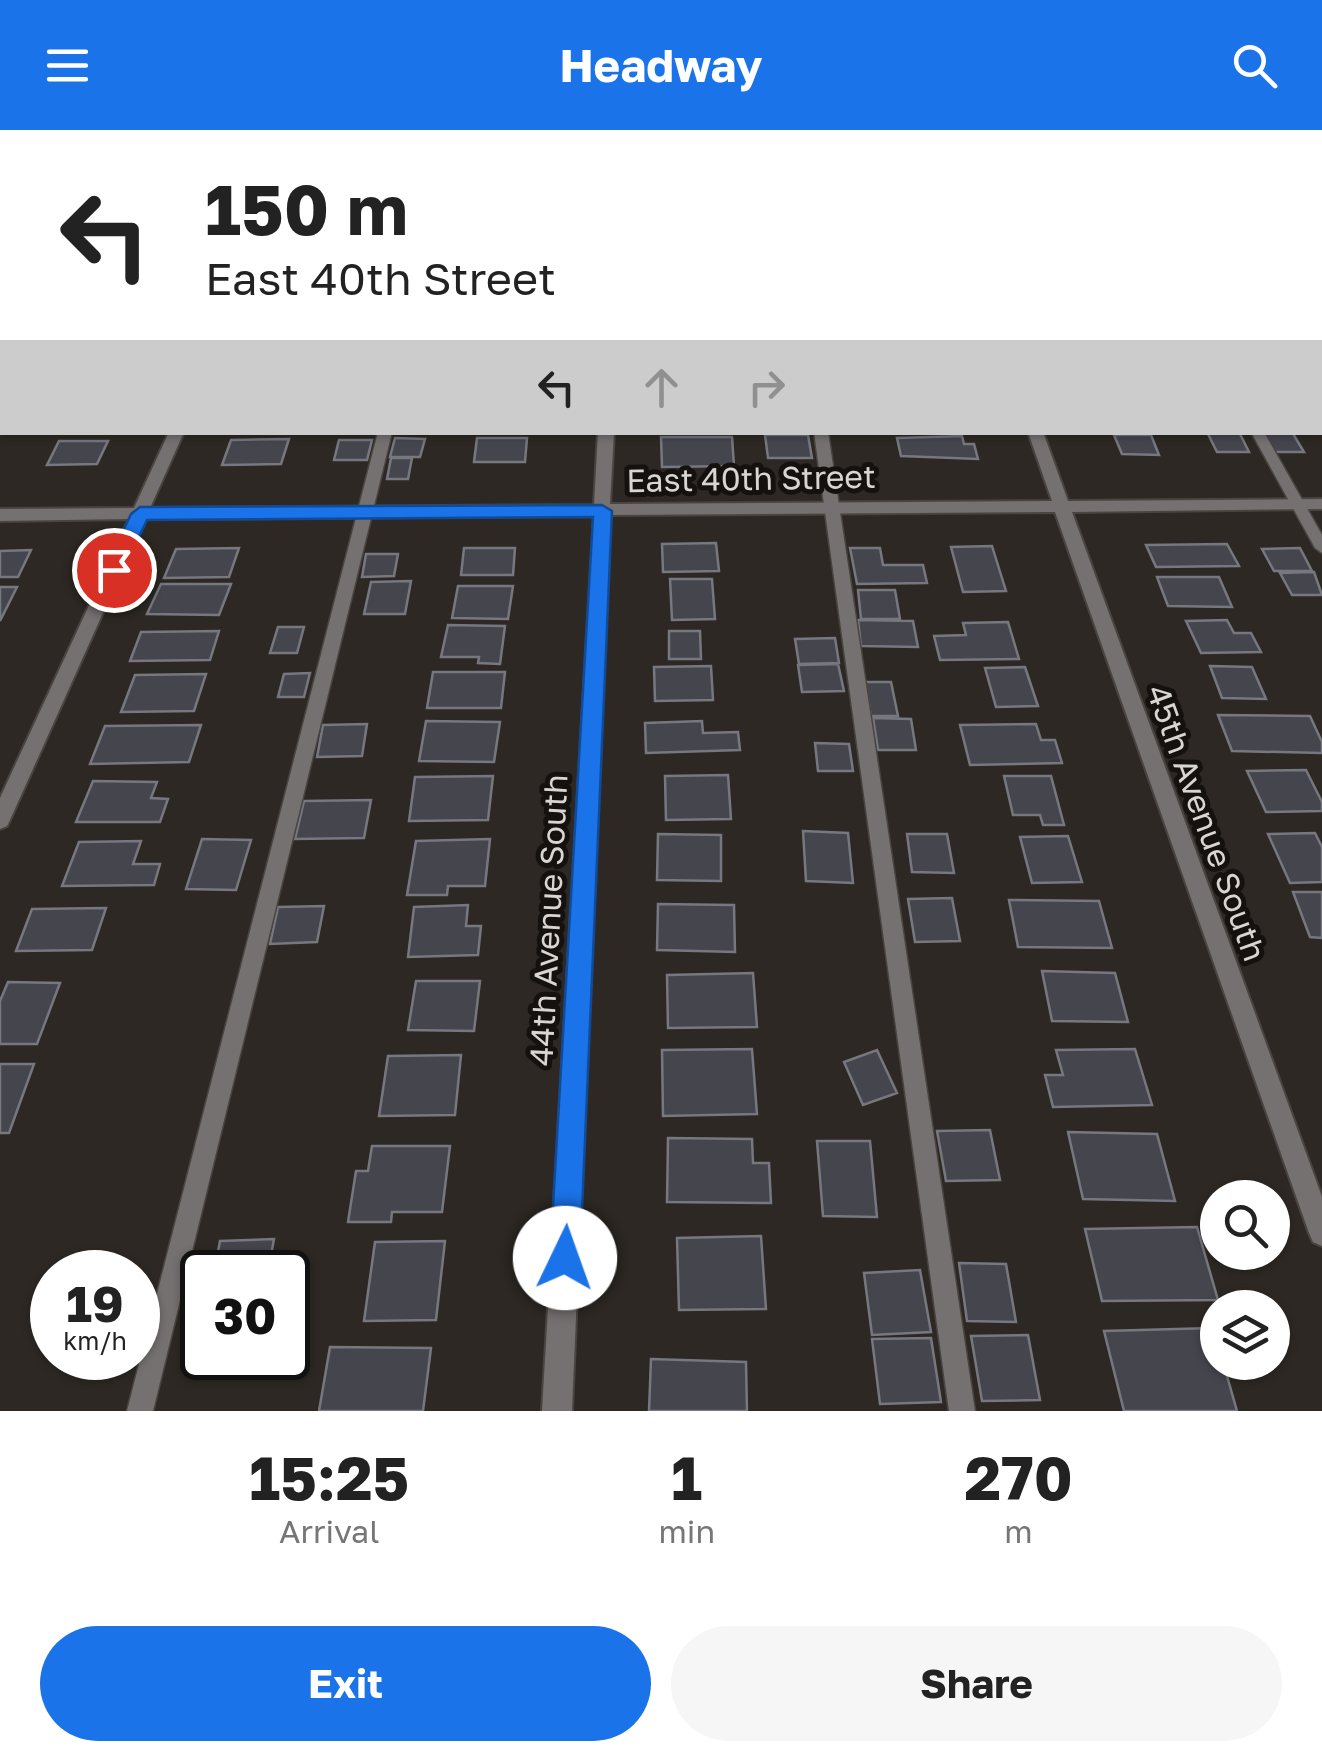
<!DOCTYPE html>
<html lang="en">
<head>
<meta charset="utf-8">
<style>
  :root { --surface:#fff; --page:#f6f6f6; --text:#222; --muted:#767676; --accent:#1a73e8 }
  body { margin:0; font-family:"Golos Text",sans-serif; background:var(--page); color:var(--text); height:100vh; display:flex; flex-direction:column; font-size:38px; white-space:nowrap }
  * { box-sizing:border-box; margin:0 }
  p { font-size:32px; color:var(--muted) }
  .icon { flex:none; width:55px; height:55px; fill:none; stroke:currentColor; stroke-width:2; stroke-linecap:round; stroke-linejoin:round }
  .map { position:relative; height:1281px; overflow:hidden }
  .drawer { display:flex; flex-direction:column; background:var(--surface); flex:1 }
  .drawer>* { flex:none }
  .banner { position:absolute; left:0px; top:0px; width:1322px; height:305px; box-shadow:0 2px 8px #0004; background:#fff; color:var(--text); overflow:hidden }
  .controls { position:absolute; left:1200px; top:1050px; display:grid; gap:20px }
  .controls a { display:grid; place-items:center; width:90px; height:90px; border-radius:50%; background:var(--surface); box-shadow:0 2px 8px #0004; font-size:50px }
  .speed { position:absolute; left:30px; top:1120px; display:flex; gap:20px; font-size:50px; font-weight:700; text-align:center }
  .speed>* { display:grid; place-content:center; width:130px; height:130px; border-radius:50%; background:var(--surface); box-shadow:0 2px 8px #0004; line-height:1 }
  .speed small { font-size:25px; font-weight:400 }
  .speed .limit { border:5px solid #111; border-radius:15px; background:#fff; color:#111 }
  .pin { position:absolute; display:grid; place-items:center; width:85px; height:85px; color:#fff; margin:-42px; border:5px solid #fff; border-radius:50%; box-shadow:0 2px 10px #0007 }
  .me { position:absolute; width:110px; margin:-55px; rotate:3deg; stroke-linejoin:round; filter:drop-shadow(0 0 8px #0008) }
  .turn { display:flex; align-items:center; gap:35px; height:210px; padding:0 40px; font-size:45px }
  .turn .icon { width:130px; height:130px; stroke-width:2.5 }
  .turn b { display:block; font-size:70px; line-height:85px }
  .lanes { display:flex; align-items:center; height:95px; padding:0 40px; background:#0003; justify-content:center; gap:50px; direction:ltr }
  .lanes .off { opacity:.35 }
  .eta { display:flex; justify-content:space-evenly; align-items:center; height:170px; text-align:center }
  .eta b { font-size:60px; font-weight:700; line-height:70px }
  .action { display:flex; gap:20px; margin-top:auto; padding:20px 40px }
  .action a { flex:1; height:115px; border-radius:60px; background:var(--accent); color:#fff; font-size:40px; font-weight:700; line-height:115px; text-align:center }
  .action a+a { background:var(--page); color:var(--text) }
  header { display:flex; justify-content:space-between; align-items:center; height:130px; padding:0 40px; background:var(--accent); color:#fff; font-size:45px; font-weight:700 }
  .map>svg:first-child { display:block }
  .building { fill:#45464d; stroke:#76777f; stroke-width:2.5 }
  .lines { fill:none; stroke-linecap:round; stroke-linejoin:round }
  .service-casing { stroke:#49443f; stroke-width:3 }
  .minor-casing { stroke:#49443f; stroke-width:4 }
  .tertiary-casing { stroke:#49443f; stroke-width:4 }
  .service { fill:#757170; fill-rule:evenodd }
  .minor { fill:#757170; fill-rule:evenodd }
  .tertiary { fill:#757170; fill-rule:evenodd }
  .route { fill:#1a73e8; stroke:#114b97; stroke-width:2.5 }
  .labels { text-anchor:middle; stroke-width:10; stroke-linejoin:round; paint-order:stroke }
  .street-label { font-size:32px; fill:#d9d6d2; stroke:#14110f }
</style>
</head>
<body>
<header><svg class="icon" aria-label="menu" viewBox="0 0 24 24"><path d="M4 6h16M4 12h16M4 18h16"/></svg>Headway<svg class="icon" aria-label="search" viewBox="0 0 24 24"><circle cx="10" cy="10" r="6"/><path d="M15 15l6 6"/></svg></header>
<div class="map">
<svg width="1322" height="1281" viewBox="0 0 1322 1281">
  <rect width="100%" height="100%" fill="#2d2823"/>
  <path class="building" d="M1207 302H1239L1249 322H1217Z
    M1259 302H1292L1304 322H1270Z
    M765 305H808L812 328H768Z
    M1114 305H1151L1159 325 1122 324Z
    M962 306 964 314H974L978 329 901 326 897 308Z
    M661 307H732L734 336 662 337Z
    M395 308 425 309 420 327H390Z
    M477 308H527L525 332H474Z
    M289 309 281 334 222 335 231 310Z
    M339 310H372L367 330H334Z
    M59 311H108L97 334 47 335Z
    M391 328H412L408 349H387Z
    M716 413 719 441 663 442 662 414Z
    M1227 414 1239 436 1156 437 1146 415Z
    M992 416 1006 461 963 462 951 417Z
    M239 418 229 447 164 448 176 419Z
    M464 418H515L513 445H461Z
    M850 418H880L883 435H923L927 453 857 454Z
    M1300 418 1312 441H1274L1262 419Z
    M31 420 18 447H0V421Z
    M366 424H398L394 446 362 447Z
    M1314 442 1322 465H1292L1280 443Z
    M1157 447H1219L1232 477 1168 476Z
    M670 449H712L715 489 672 490Z
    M411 451 405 484H364L371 452Z
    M161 454H231L219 485 147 484Z
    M458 456H513L508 489 452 488Z
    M0 457H17L0 491Z
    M858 460H895L900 489H861Z
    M858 490 913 491 918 517 861 516Z
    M1227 490 1234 503H1251L1261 522 1201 523 1186 491Z
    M1008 492 1019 529 940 530 934 506 966 505 963 493Z
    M448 495 505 496 500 534 478 533 479 527H441Z
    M278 497H304L297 523H270Z
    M219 501 210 530 130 531 141 502Z
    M669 501H700L701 529H669Z
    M835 508 839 533 799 534 795 509Z
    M838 534 844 561 802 562 798 535Z
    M711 536 713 570 655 571 654 537Z
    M1210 536 1252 537 1266 569 1222 568Z
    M1025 537 1038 576 996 577 985 538Z
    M433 542H505L501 578H427Z
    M310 543 304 567H278L284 544Z
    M206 544 194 581 121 582 135 545Z
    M865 552H891L898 586H871Z
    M1218 585 1310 586 1322 612V623L1232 621Z
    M873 588 911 589 916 620H878Z
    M426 591 500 592 494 632 419 631Z
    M702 591 703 603 738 602 740 620 646 623 645 593Z
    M367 594 362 626 317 627 323 595Z
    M1036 594 1041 610H1055L1062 633 970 635 960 595Z
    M201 595 189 632 90 634 105 596Z
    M815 613 849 614 853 641H818Z
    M1306 640 1322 672V681L1266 682 1247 641Z
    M728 645 731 689 666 690 665 646Z
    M493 646 488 690 409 691 415 647Z
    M1004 646H1051L1064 695H1043L1040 685H1013Z
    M93 651 157 652 151 668 168 669 160 692H76Z
    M371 670 364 708 295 709 304 671Z
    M803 701 848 703 853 753 806 751Z
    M1315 703 1322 717V752L1290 753 1268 704Z
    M658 704 721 705V751L657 750Z
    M907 704H947L954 743 912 742Z
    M1068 706 1082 752 1032 753 1020 707Z
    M202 709 251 710 236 760 186 759Z
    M490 709 485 756H448L447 765H407L416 711Z
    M141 711 133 734H160L154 755 62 756 79 712Z
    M1293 762H1322V808L1310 807Z
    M952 768 960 811 915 812 908 769Z
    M1009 770 1099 771 1112 818 1018 817Z
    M658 774 734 775 735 822 657 820Z
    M468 775 466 796H481L478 825 408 827 414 777Z
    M324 776 317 812 270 814 278 777Z
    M106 778 92 820 16 821 32 779Z
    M1042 841 1115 843 1128 892 1052 891Z
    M753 843 757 897 668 898 667 845Z
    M416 851H480L474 901 408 900Z
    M8 852 60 853 37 914H0V871Z
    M752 919 757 984 663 986 662 920Z
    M1135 919 1152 975 1053 977 1045 945H1063L1056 920Z
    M877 920 897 963 863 975 844 932Z
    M461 925 455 985 379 986 388 926Z
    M0 934H34L9 1003H0Z
    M990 1000 1000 1050 946 1051 937 1001Z
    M1068 1002 1157 1004 1175 1071 1083 1069Z
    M668 1008 752 1009 753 1033H769L771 1073 667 1072Z
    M817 1011H870L877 1087 823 1086Z
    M372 1016H450L442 1082H392L391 1092H348L356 1041H368Z
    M1197 1097 1218 1170 1102 1171 1085 1099Z
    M761 1106 766 1179 679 1180 677 1108Z
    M274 1109 268 1142H214L220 1111Z
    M445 1111 436 1190 364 1191 375 1112Z
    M959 1133 1006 1134 1016 1192 967 1191Z
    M920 1140 931 1202 872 1205 864 1143Z
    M1212 1198 1218 1232H1223L1237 1281H1124L1104 1201Z
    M1028 1205 1040 1270 982 1271 971 1206Z
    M931 1208 941 1272 880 1274 872 1209Z
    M330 1217 431 1218 423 1281H319Z
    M651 1229 746 1232 747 1281H649Z"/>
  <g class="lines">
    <defs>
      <path id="service" d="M771 0H781L782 2H773Z
        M1080 0H1090L1091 2H1082Z
        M2 237V248L0 249V238Z
        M378 302H392L153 1281H127Z
        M814 302H828L975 1281H949Z
        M1251 302H1264L1322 405V423L1315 418Z"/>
      <path id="minor" d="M616 0H626V2H616Z
        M925 0H935L936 2H926Z
        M169 302H184L150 378 594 375 598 302H614L610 374 1052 371 1028 302H1043L1068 371 1322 369V379L1072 382 1322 1067V1116L1313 1112 1309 1103 1055 382 610 385 572 1281H542L594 386 145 389 10 690 7 696 0 699V668L129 389 0 391V379L134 378Z"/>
      <path id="tertiary" d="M1235 0H1246L1247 2H1236Z
        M1320 101 1322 102V112L1320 111Z"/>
    </defs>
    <use href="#service" class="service-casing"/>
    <use href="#minor" class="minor-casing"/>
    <use href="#tertiary" class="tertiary-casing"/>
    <use href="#service" class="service"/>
    <use href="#minor" class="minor"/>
    <use href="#tertiary" class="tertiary"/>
  </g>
  <path class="route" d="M602 375 612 381 580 1128 576 1139 565 1143 554 1139 550 1128 593 387 147 390 121 445H108L105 440 131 384 140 377Z"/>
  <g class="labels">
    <g class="street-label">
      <text transform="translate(751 349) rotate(-1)" y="11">East 40th Street</text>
      <text transform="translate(1206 693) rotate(70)" y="11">45th Avenue South</text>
      <text transform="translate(549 790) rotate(-87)" y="11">44th Avenue South</text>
    </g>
  </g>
</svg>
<div class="controls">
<a><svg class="icon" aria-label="search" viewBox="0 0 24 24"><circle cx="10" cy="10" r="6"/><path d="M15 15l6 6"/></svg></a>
<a><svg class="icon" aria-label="layers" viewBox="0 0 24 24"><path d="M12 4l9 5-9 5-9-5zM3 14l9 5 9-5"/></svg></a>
</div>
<div class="speed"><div>19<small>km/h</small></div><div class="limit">30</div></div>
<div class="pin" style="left:114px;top:440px;background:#d93025"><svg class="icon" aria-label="arrive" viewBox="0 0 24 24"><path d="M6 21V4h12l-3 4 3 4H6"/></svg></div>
<svg class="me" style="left:565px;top:1128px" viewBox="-20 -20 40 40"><circle r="19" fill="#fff"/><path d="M0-13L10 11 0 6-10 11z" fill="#1a73e8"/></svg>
<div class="banner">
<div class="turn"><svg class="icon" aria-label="left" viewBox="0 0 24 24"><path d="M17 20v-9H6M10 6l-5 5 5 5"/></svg><div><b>150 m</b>East 40th Street</div></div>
<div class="lanes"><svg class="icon" aria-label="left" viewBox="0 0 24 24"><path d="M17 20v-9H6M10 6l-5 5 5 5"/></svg><svg class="icon off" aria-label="ahead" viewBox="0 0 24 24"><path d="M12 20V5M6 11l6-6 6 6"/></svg><svg class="icon off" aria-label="right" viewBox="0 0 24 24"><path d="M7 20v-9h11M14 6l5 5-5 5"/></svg></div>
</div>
</div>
<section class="drawer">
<div class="eta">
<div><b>15:25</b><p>Arrival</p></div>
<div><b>1</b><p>min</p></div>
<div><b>270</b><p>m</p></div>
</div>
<div class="action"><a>Exit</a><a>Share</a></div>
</section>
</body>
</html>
